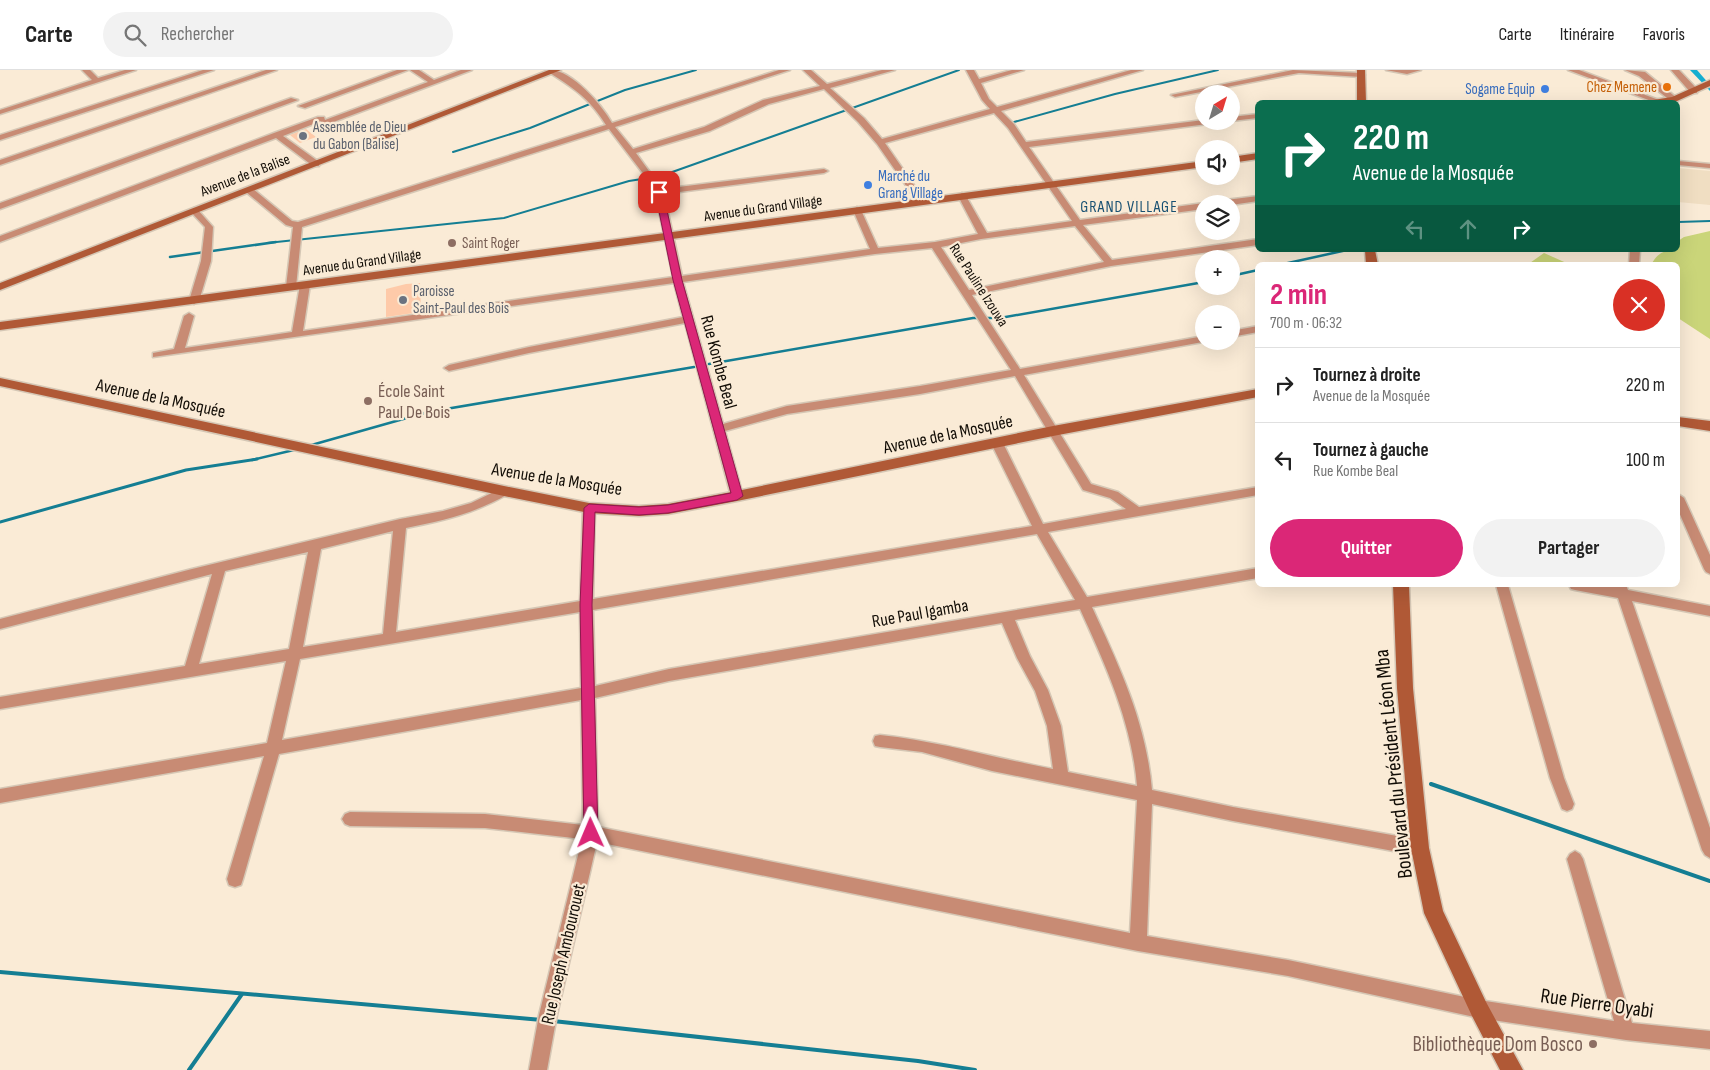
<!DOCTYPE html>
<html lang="fr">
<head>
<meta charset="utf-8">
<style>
  :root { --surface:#fff; --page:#f2f2f2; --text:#222; --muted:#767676; --line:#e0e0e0; --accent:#db2777 }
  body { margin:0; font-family:"Sofia Sans Condensed",sans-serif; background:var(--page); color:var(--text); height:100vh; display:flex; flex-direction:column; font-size:19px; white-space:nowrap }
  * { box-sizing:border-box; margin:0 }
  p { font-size:16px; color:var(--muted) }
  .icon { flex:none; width:28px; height:28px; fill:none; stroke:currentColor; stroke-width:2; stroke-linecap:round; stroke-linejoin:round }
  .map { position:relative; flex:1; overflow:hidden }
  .panel { position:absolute; left:1255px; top:192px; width:425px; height:325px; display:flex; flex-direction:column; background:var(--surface); border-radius:8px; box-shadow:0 5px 20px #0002 }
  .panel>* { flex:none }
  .banner { position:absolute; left:1255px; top:30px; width:425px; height:152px; border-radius:8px; box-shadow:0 5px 20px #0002; background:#0b6e4f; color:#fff; overflow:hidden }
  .needle { width:32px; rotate:38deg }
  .controls { position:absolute; left:1195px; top:15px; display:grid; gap:10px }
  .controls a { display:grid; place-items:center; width:45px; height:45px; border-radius:50%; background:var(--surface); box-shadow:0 5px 20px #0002; font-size:25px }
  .pin { position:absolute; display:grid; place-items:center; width:42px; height:42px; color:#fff; margin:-21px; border-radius:10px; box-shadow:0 2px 8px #0006 }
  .me { position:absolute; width:55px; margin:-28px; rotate:359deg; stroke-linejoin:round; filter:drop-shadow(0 0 4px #0008) }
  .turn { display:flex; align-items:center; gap:18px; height:105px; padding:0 15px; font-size:22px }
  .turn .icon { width:65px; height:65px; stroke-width:2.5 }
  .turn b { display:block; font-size:35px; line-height:42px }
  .lanes { display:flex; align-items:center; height:48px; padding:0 15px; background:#0003; justify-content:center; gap:25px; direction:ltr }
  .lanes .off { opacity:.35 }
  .round { display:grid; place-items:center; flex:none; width:52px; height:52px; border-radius:26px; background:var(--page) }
  .summary { display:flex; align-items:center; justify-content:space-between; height:85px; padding:0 15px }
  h1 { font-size:30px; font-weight:700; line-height:38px; color:var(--accent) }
  .primary-button { display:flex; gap:10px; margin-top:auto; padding:10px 15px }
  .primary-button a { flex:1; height:58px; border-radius:30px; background:var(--accent); color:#fff; font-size:20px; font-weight:700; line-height:58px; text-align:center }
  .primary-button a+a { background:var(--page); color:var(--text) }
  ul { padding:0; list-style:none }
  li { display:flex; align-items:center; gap:15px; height:75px; padding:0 15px; border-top:1px solid var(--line) }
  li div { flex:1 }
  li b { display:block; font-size:19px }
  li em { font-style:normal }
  header { display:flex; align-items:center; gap:30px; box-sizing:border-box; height:70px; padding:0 25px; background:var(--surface); border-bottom:1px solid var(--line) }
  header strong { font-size:24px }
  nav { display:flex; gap:28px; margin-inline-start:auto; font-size:18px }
  .search { width:350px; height:45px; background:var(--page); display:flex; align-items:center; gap:12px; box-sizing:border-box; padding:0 18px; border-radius:28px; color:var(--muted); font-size:19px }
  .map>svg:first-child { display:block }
  .built { fill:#f0dec2 }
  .green { fill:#cad579 }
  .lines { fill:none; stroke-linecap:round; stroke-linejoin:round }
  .stream-far3 { stroke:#147e93; stroke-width:2 }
  .stream-far2 { stroke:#147e93; stroke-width:2.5 }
  .stream-far1 { stroke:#147e93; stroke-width:3 }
  .stream { stroke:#147e93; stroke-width:4 }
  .canal { fill:#15aed0; fill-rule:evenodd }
  .building { fill:#fecaa9 }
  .street-casing { stroke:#d5c7b5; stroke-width:3 }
  .secondary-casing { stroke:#d5c7b5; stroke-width:3 }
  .street { fill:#c88b74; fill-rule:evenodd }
  .secondary { fill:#b05936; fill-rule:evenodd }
  .route { fill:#db2777; stroke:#8e194d }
  .food-dot { fill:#e8710a; stroke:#faebd6; stroke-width:2 }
  .shop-dot { fill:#3f7fe0; stroke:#faebd6; stroke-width:2 }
  .worship-dot { fill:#6b7280; stroke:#faebd6; stroke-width:2 }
  .education-dot { fill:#8d6e63; stroke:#faebd6; stroke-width:2 }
  .labels { text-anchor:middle; stroke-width:4.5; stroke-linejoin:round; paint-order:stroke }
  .far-food-label { font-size:15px; fill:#c56008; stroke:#faebd6; text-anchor:end }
  .far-shop-label { font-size:15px; fill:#366cbe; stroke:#faebd6; text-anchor:end }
  .far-worship-label { font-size:15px; fill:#5b616d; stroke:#faebd6; text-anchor:start }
  .far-street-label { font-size:15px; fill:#120d06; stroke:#faebd6 }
  .far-education-label { font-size:15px; fill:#785e54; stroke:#faebd6; text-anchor:start }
  .far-neighbourhood-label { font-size:16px; letter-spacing:1px; fill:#185072; stroke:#faebd6 }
  .street-label { font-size:18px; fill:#120d06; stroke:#faebd6 }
  .education-label { font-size:18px; fill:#785e54; stroke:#faebd6; text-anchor:start }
  .near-street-label { font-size:21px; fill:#120d06; stroke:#faebd6 }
  .near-education-label { font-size:21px; fill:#785e54; stroke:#faebd6; text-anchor:end }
</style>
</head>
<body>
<header>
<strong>Carte</strong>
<div class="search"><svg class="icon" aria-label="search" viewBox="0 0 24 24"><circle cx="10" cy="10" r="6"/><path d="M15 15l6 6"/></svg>Rechercher</div>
<nav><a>Carte</a><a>Itinéraire</a><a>Favoris</a></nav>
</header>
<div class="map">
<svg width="1710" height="1000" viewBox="0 0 1710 1000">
  <rect width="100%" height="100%" fill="#faebd6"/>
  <path class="built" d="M1678 98 1710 101V135L1678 132Z"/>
  <path class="green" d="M1710 161V269L1678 248V195H1651C1657 183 1664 180 1678 180V171L1684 167Z
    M1544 183 1571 195H1527Z"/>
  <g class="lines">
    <path class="stream-far3" d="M1014 52 1115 24 1218 0
      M453 82 530 58 625 20 696 0
      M1678 152 1710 151
      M267 173 504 148 629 111 661 106 959 0"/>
    <path class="stream-far2" d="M170 187 276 172
      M1279 195 1347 180
      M1231 206 1258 200
      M709 294 973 248H1000L1204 212
      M308 376 428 342 694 297
      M252 390 298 379"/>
    <path class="stream-far1" d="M0 452 186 400 257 389"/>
    <path class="stream" d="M1431 714 1710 811
      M0 902 542 950
      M553 951 918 991 975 1000
      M189 1000 242 924"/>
    <path class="canal" d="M1690 0H1697L1710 15V21Z"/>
  </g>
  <path class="building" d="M306 59 316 67 300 73 290 65Z
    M420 213 421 242 386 247V219L406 214Z"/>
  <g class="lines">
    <defs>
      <path id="street" d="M82 0H90L98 8 125 0H136L0 44V40L92 10Z
        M203 0H214L0 70V65Z
        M266 0H277L0 95V90Z
        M397 0H408L305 38 298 36Z
        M410 0H419L434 10 461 0H472L328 54H322L321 51 283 66 319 92V96H313L276 68 0 172V166L274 63 318 47H324L325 50 428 12Z
        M550 0C572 0 602 35 612 53L779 0H790L615 57 633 79 704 57 763 30 820 16 803 0H811L827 14 882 0H895L830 18 864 48 882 69 990 39 982 30 966 0H974L979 9 1012 0H1024L981 13 989 29 997 37 1131 0H1143L1001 41 1014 54 1026 72 1204 50 1219 51 1215 53 1029 77 1080 150 1204 133 1205 134H1204V139L1083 155 1112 190 1258 169V175L1111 196 972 225 1020 299 1204 266V271H1208L1024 305 1091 414 1118 422 1139 437 1258 417V425L1048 462 1087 527 1258 498V508L1092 537C1120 598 1146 652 1152 720L1233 737 1420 770 1425 773 1428 778 1425 783 1420 786 1233 751 1152 734 1147 866 1288 890 1479 930 1614 951 1567 789 1570 784 1575 781 1580 784 1583 789 1632 953 1710 961V979L1626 970 1479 948 1288 906 1138 881 597 772 557 945 547 1000H529L539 945 582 769 485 758 350 756 345 754 342 749 345 744 350 742 485 744 583 755 581 630 279 684 243 809 241 815 235 817 229 815 227 809 264 686 0 733V719L267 673 286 591 0 639V627L185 596 212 504 0 559V549L192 499 400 449 443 441 471 433 504 417 510 421 508 424C476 443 442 451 406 458L396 562 580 531 583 438 589 434 595 438 593 529 1032 456 991 373 997 369 1003 373 1043 454 1126 439 1110 428 1083 420 1015 306 920 324 787 344 725 361 743 426 737 430 731 426 685 253 529 283 449 301 444 298 449 295 529 277 683 247 674 213 153 287V283L174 279 184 246 189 243 194 246 185 278 292 262 300 215 305 212 310 215 303 261 673 207 655 122 645 106 609 59 302 157 296 217 291 220 286 217 293 157 286 155 246 122V118H252L292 151 298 152 606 55C590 29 575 19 550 3ZM824 19 858 52 877 74 918 133 921 134 925 131 885 73 994 43 1008 58 1072 151 987 163 966 126 962 123 958 126 978 164 935 172 878 178 861 140 857 137 853 140 870 179 682 206 664 124 824 103 828 101 824 99 662 119 636 83 710 61 769 34ZM1075 156 1104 192 969 220 941 177 981 169ZM932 178 1011 300 920 316 787 336 723 354 683 212 875 184ZM393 461 383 564 303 577 321 479ZM1037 464 1075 530 669 599 595 616 593 540ZM308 482 289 579 199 594 225 501ZM1080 539C1106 596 1132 653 1137 716L1068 702 1061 656 1048 620 1030 586 1015 550ZM580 542 581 618 282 670 300 589ZM1002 553 1017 588 1035 621 1047 656 1053 699C995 688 938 671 880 665L875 666 873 671 875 676 880 677 922 682 992 701 1137 730 1130 863 598 757 595 628 669 611Z
        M1293 0 1361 3 1365 5 1361 7 1299 3 1175 27 1171 25Z
        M1386 0H1421L1407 4Z
        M1568 0H1579L1664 32H1654Z
        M1625 0 1645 2 1678 29 1671 31 1639 6Z
        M1671 0H1679L1697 19V23H1691Z
        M291 28 298 30 0 139V133Z
        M1258 44V48L1231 51V47Z
        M1678 91 1710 94V98L1678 95Z
        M1258 126V131L1231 135 1214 134 1218 131Z
        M194 138 197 139 213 157 211 191 199 231 194 234 189 231 201 191 205 157 190 141Z
        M1630 180H1640L1639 195H1629Z
        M1258 256V262L1231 267V261Z
        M1678 424 1684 428 1710 485V504L1706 502 1704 499 1678 440Z
        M1496 515H1508L1564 708 1574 734 1572 739 1567 741 1562 739 1550 708Z
        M1569 515H1601L1615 517 1614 515H1626L1628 520 1710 536V546L1632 531 1710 758V788L1705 785 1702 780 1618 528 1575 520 1571 519Z"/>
      <path id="secondary" d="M549 0H561L0 220V213Z
        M1357 0H1365L1366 32H1357Z
        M1710 10V16L1677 31 1651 32 1653 30 1672 27Z
        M1258 83V89L1231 93V87Z
        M1204 91V97L0 260V252Z
        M1365 180H1375L1378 195H1366Z
        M0 308 504 416 589 433 639 436 668 434 737 421 1053 356 1258 319V327L1053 366 737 431 668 444 639 446 589 443 504 426 0 316Z
        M1678 347 1710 351V361L1678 356Z
        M1393 515H1409L1413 618 1429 778 1443 841 1486 932 1523 1000H1500L1472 946 1424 843 1411 778 1397 618Z"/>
    </defs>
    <use href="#street" class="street-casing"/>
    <use href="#secondary" class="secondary-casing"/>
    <use href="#street" class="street"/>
    <use href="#secondary" class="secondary"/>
  </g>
  <path class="route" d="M659 119 663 122 682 210 743 426 737 430 668 443 639 445 595 442 592 535 598 763 596 768 591 770 586 768 584 763 580 535 584 438 589 434 639 437 668 435 731 423 673 210 655 122Z"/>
  <circle class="food-dot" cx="1667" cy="17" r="5"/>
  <g class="shop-dot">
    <circle cx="1545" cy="19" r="5"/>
    <circle cx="868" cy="115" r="5"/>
  </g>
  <g class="worship-dot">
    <circle cx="303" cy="66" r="5"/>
    <circle cx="403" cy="230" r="5"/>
  </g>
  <g class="education-dot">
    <circle cx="452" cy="173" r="5"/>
    <circle cx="368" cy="331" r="5"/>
    <circle cx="1593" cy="974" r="5"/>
  </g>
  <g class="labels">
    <g class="far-food-label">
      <text x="1657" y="22">Chez Memene</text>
    </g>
    <g class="far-shop-label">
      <text x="1535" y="24">Sogame Equip</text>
      <text x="878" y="111" text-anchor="start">Marché du<tspan x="878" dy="17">Grang Village</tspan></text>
    </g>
    <g class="far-worship-label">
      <text x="313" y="62">Assemblée de Dieu<tspan x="313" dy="17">du Gabon (Balise)</tspan></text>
      <text x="413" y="226">Paroisse<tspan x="413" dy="17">Saint-Paul des Bois</tspan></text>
    </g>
    <g class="far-street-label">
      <text transform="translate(245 105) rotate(-21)" y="5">Avenue de la Balise</text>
      <text transform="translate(763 138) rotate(-8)" y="5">Avenue du Grand Village</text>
      <text transform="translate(362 192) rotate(-8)" y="5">Avenue du Grand Village</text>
      <text transform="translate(979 215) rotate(57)" y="5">Rue Pauline Izouwa</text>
    </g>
    <g class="far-education-label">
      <text x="462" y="178">Saint Roger</text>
    </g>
    <g class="far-neighbourhood-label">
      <text x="1129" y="142">GRAND VILLAGE</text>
    </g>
    <g class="street-label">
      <text transform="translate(719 292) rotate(75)" y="6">Rue Kombe Beal</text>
      <text transform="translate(161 328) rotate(12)" y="6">Avenue de la Mosquée</text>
      <text transform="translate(948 364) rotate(-12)" y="6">Avenue de la Mosquée</text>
      <text transform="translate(557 409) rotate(9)" y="6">Avenue de la Mosquée</text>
      <text transform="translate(920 543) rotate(-10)" y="6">Rue Paul Igamba</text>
      <text transform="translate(563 884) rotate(-77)" y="6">Rue Joseph Ambourouet</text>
    </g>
    <g class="education-label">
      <text x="378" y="327">École Saint<tspan x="378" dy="21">Paul De Bois</tspan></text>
    </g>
    <g class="near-street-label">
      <text transform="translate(1393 694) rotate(-96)" y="7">Boulevard du Président Léon Mba</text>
      <text transform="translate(1597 933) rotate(8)" y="7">Rue Pierre Oyabi</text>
    </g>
    <g class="near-education-label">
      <text x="1583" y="981">Bibliothèque Dom Bosco</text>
    </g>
  </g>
</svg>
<div class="controls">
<a><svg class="needle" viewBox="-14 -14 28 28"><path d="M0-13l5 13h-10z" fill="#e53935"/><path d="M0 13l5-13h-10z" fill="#767676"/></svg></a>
<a><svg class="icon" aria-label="sound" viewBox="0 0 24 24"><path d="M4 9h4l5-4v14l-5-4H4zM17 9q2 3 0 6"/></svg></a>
<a><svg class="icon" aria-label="layers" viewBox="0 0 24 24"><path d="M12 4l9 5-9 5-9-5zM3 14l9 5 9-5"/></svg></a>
<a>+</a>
<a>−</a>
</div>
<div class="pin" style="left:659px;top:122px;background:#d93025"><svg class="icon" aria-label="arrive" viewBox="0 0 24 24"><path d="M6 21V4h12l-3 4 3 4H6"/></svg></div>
<svg class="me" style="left:591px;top:763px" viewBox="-20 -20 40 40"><path d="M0-17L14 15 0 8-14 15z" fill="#db2777" stroke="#fff" stroke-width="4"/></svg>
<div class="banner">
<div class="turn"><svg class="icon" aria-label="right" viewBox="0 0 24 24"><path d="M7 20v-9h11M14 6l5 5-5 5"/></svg><div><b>220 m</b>Avenue de la Mosquée</div></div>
<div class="lanes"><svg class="icon off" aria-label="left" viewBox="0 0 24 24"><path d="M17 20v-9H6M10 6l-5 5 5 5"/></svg><svg class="icon off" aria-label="ahead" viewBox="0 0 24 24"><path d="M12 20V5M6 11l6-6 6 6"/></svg><svg class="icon" aria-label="right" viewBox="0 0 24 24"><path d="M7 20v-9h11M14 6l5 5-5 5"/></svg></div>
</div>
<section class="panel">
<div class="summary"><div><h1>2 min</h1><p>700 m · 06:32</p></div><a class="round" style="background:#d93025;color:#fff"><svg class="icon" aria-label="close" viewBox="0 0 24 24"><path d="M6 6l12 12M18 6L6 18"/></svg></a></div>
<ul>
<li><svg class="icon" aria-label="right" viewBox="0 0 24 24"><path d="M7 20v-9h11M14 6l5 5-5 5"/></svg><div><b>Tournez à droite</b><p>Avenue de la Mosquée</p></div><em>220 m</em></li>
<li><svg class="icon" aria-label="left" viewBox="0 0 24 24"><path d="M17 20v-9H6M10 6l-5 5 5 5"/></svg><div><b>Tournez à gauche</b><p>Rue Kombe Beal</p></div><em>100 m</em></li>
</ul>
<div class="primary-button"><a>Quitter</a><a>Partager</a></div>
</section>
</div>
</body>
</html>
